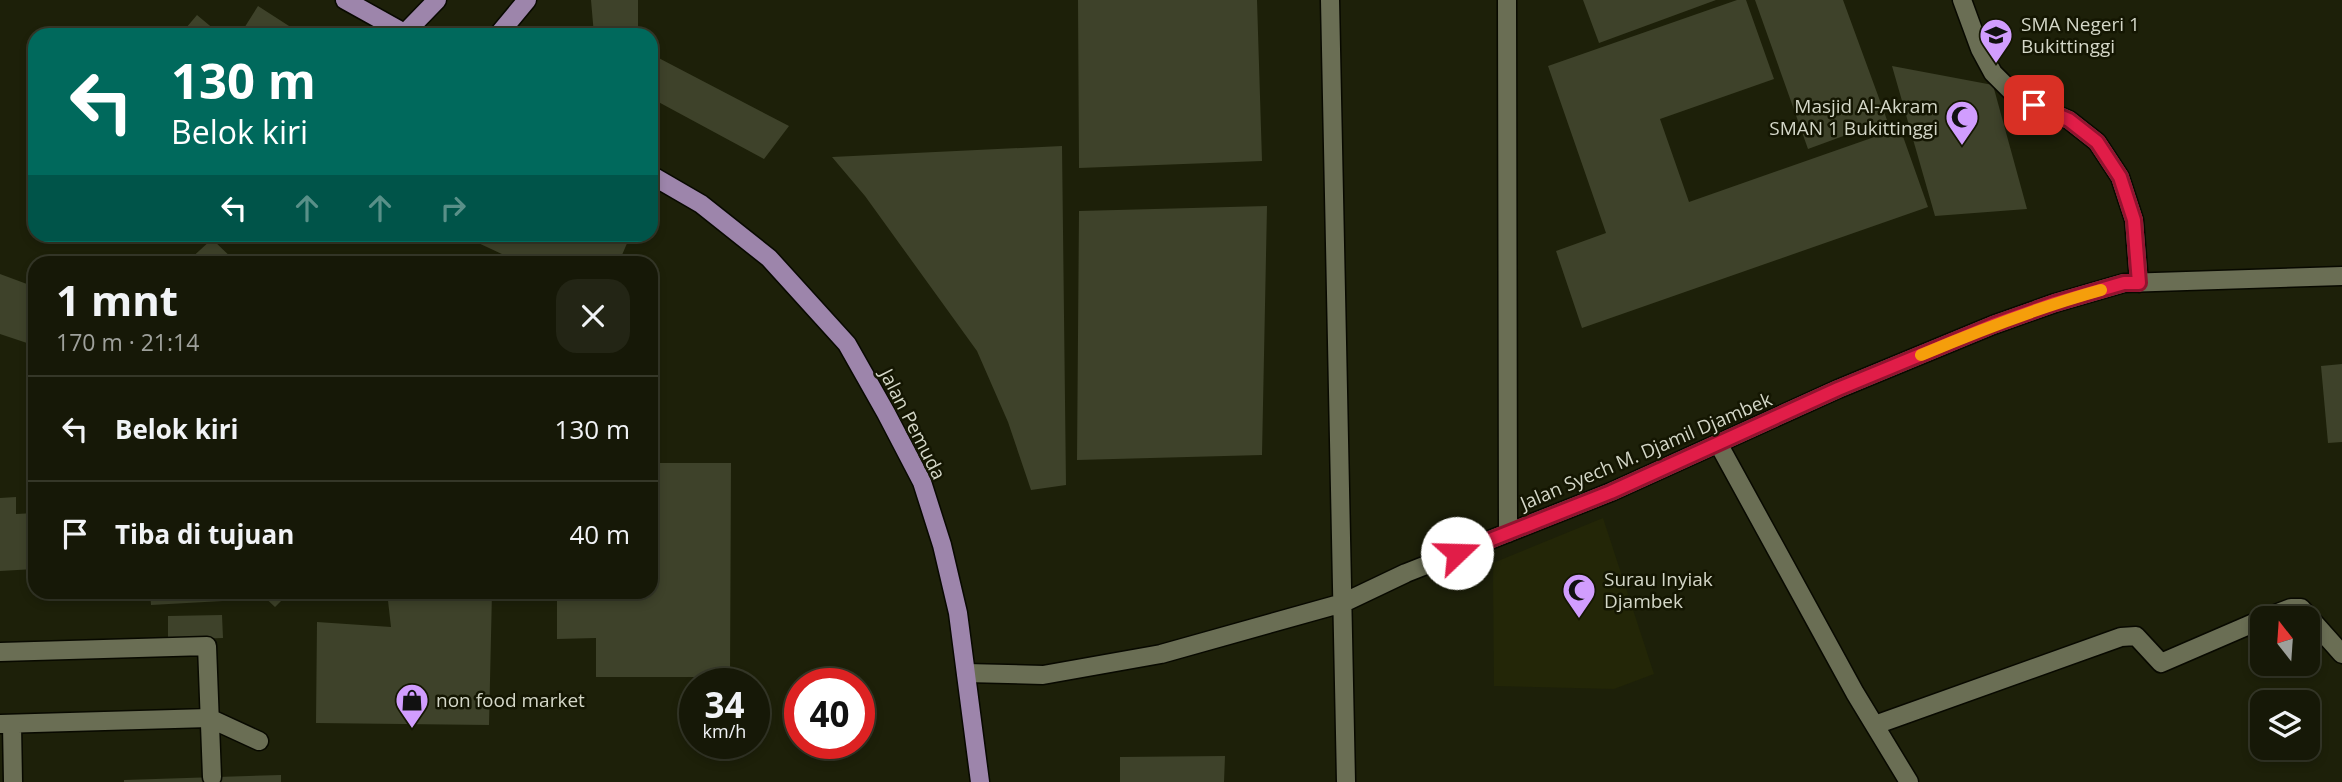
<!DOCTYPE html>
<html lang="id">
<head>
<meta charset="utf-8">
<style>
  :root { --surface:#161807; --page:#232515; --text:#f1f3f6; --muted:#9ea09b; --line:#353728 }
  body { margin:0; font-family:"Open Sans",sans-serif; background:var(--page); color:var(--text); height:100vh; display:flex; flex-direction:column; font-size:26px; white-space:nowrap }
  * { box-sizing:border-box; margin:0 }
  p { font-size:23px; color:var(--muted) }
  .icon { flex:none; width:38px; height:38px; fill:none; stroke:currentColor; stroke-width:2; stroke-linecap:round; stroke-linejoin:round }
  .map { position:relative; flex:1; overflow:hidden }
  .details { position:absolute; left:28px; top:256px; width:630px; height:343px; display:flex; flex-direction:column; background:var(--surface); border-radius:21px; box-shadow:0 4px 10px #0003,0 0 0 2px var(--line) }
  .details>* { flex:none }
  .guide { position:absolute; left:28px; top:28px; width:630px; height:214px; border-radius:21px; box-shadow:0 4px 10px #0003,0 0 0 2px var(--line); background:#00695c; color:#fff; overflow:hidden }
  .needle { width:46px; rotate:343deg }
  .fabs { position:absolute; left:2250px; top:606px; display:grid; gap:14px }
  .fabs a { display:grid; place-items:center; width:70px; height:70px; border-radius:14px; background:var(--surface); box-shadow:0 4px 10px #0003,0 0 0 2px var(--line); font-size:35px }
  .speed { position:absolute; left:679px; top:668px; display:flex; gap:14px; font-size:35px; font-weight:700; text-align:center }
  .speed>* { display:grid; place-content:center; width:91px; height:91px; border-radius:50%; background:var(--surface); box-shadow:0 4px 10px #0003,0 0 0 2px var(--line); line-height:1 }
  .speed small { font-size:18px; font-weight:400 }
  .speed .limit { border:10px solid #d22; background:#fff; color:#111 }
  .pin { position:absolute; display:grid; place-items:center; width:60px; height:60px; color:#fff; margin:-30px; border-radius:14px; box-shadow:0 4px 10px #0006 }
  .me { position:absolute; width:77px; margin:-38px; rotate:69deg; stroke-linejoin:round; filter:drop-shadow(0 0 5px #0008) }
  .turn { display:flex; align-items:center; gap:24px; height:147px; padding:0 28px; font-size:32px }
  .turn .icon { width:91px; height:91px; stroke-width:2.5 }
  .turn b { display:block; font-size:49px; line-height:60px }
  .lanes { display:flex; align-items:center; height:66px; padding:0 28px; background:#0003; justify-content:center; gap:35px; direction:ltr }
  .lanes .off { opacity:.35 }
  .round { display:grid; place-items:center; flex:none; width:74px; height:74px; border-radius:21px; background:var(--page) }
  .summary { display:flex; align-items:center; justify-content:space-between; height:119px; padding:0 28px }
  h1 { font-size:42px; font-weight:700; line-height:52px }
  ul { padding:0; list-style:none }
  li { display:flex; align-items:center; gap:21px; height:105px; padding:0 28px; border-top:2px solid var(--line) }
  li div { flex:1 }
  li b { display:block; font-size:26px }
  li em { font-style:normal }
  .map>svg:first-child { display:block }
  .built { fill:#232607 }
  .building { fill:#3e422a }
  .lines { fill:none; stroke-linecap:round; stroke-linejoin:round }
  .minor-casing { stroke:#080900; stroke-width:21 }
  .major-casing { stroke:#080900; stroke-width:21 }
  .minor { stroke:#6a6e54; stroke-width:18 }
  .major { stroke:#9d85ab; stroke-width:18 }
  .route-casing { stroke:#92132f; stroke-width:18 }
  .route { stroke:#e11d48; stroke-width:12 }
  .slow { stroke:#f59e0b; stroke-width:12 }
  .labels { text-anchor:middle; stroke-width:5; stroke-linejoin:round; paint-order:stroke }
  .poi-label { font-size:19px; fill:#d4d7c8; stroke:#141602; text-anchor:start }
  .street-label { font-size:19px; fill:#d4d7c8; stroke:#141602 }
</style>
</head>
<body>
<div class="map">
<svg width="2342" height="782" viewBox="0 0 2342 782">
  <rect width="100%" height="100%" fill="#1d2009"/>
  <path class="built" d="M1603 518 1654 674 1614 689 1494 686 1493 563Z"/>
  <path class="building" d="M591 0H638V35H594Z
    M1078 0H1257L1262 161 1079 168Z
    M1583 0H1716L1599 43Z
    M1737 0H1746L1774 79 1660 119 1689 202 1900 128 1928 207 1582 328 1556 251 1606 233 1548 66Z
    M1755 0H1843L1887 120 1808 149Z
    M258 6 303 35H244L241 33Z
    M197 15 221 35H180Z
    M651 54 789 126 764 159 651 98Z
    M1892 66 1993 85 2027 209 1935 216Z
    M1062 146 1066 485 1031 490 1008 422 977 351 865 196 832 157Z
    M1267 206 1262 455 1077 460 1079 211Z
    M459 234H631L619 262H519Z
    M212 239 236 262H187Z
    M0 274 35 287V320L27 343 0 334Z
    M2342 364V442L2328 443 2321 366Z
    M651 463H731L730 677H596V638L557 639V592H651Z
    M16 497V514L35 513V569L0 571V498Z
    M150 592H222L223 601 151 605Z
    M259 592H290L275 607Z
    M387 592H492L489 725 316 723 317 622 391 627Z
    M222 615 223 638 168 640V616Z
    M1225 756 1224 782H1120V757Z
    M281 775V782H124V780Z"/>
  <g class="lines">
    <defs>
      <path id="minor" d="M1330 0 1346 782
        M1507 0 1508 533
        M1962 0 1980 49 1993 73 2017 97 2069 120 2097 142 2120 177 2134 220 2139 283
        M1719 445 1855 693 1909 782
        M2265 618 2291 608H2301L2342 654
        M0 652 207 646 212 777
        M966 673 1043 675 1161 654 1343 603 1406 573 1611 492 1838 389 1993 325 2055 303 2124 283 2342 276
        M0 724 209 718 259 741
        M12 724 13 782
        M1875 725 2121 637 2136 636 2161 663 2263 619"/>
      <path id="major" d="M345 0 408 35
        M405 33 437 0
        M498 35 527 0
        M651 175 701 204 769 258 847 344 886 413 922 482 942 545 958 613 980 782"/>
    </defs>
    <use href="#minor" class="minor-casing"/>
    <use href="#major" class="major-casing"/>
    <use href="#minor" class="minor"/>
    <use href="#major" class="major"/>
  </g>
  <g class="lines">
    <defs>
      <path id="route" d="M1457 553 1611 492 1838 389 1993 325 2055 303 2124 283H2139L2134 220 2120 177 2097 142 2069 120 2034 105"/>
    </defs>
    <use href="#route" class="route-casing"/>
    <use href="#route" class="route"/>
    <path class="slow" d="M1921 355C1980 330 2039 307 2101 290"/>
  </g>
  <defs>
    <symbol id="school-pin" viewBox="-11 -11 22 30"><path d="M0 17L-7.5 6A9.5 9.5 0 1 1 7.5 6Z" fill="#d19dfe" stroke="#141602"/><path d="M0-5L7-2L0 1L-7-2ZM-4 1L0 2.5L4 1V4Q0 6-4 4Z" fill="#111"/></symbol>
    <symbol id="mosque-pin" viewBox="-11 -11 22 30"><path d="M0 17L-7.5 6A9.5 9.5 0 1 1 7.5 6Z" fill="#d19dfe" stroke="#141602"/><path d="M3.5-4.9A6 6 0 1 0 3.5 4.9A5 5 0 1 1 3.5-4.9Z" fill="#111"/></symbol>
    <symbol id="shop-pin" viewBox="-11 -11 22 30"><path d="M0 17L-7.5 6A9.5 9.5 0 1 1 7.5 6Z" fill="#d19dfe" stroke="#141602"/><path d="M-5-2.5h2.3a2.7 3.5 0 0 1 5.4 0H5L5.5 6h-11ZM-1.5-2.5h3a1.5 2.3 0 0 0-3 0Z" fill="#111"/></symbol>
  </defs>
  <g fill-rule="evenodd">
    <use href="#school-pin" x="1977" y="16" width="38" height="52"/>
    <use href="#mosque-pin" x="1943" y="98" width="38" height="52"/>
    <use href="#mosque-pin" x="1560" y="571" width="38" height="52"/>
    <use href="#shop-pin" x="393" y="681" width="38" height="52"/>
  </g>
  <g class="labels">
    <g class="poi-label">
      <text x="2021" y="31">SMA Negeri 1<tspan x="2021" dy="22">Bukittinggi</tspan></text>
      <text x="1938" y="113" text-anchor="end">Masjid Al-Akram<tspan x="1938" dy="22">SMAN 1 Bukittinggi</tspan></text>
      <text x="1604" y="586">Surau Inyiak<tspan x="1604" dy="22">Djambek</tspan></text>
      <text x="436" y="707">non food market</text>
    </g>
    <g class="street-label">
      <text transform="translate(913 424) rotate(63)" y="7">Jalan Pemuda</text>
      <text transform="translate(1646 451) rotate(-23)" y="7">Jalan Syech M. Djamil Djambek</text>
    </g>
  </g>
</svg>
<div class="fabs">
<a><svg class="needle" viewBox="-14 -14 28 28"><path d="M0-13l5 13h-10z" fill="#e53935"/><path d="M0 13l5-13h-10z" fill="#9ea09b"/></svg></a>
<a><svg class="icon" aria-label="layers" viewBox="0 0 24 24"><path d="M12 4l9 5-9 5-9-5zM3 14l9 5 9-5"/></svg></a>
</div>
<div class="speed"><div>34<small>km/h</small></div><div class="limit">40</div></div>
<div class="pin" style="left:2034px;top:105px;background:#d93025"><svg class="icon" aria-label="arrive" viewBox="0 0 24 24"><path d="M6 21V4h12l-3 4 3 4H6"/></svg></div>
<svg class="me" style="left:1457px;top:553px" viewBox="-20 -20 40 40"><circle r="19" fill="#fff"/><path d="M0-13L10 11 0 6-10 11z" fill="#e11d48"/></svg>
<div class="guide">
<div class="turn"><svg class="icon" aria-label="left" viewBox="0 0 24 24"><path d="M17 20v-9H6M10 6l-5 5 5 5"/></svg><div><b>130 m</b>Belok kiri</div></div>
<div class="lanes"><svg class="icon" aria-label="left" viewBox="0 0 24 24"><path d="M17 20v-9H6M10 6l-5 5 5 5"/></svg><svg class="icon off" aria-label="ahead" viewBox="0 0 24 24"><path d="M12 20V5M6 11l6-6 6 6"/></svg><svg class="icon off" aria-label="ahead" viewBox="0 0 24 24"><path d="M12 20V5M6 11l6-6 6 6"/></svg><svg class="icon off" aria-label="right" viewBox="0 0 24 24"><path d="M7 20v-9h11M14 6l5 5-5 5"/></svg></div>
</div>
<section class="details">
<div class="summary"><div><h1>1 mnt</h1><p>170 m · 21:14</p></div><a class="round"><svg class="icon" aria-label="close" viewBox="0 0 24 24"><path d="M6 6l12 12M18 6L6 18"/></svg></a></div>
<ul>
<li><svg class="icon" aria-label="left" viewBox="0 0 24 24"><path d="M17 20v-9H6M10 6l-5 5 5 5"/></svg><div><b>Belok kiri</b></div><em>130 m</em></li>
<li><svg class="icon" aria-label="arrive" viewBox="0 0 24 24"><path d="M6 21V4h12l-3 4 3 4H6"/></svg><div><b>Tiba di tujuan</b></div><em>40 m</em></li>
</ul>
</section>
</div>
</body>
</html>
